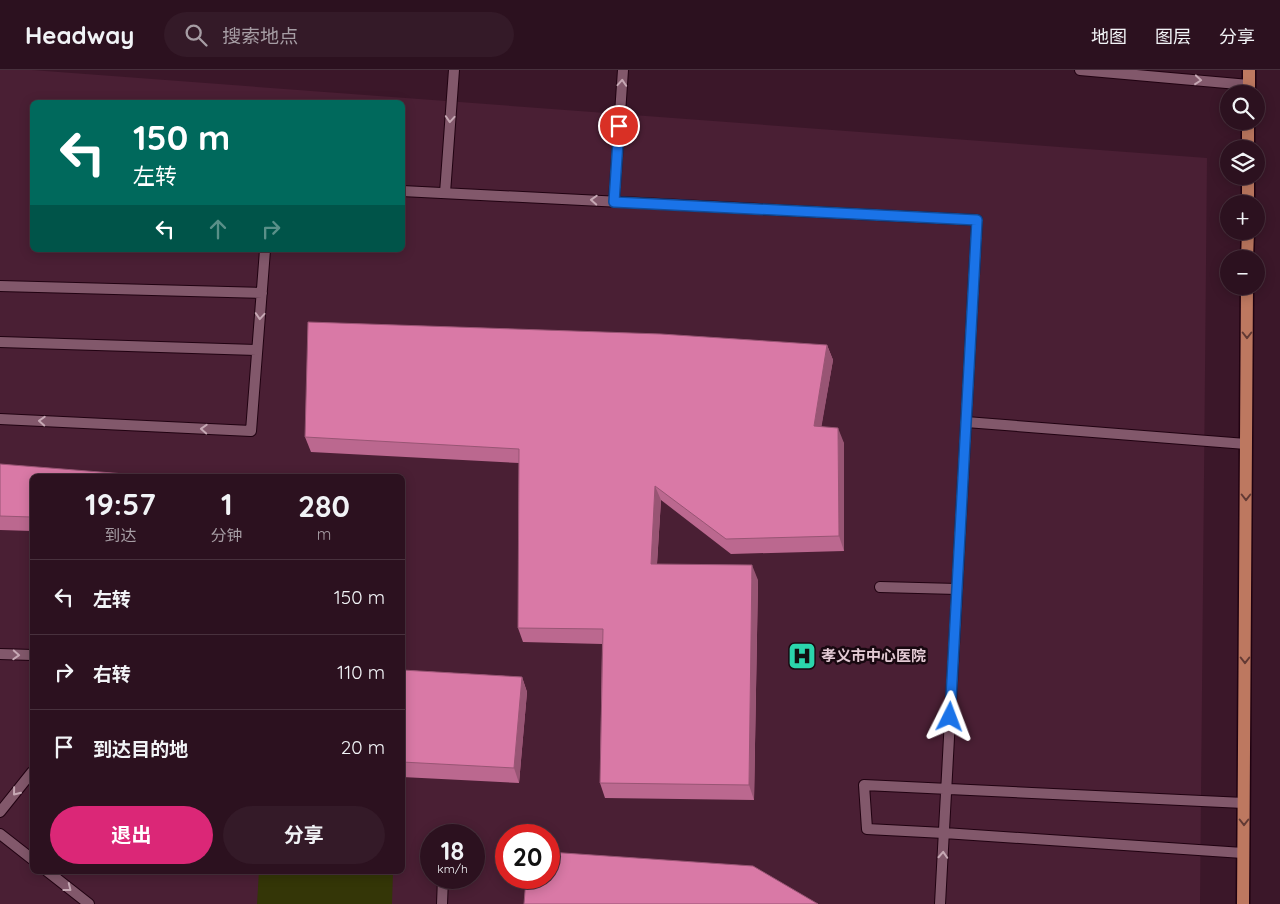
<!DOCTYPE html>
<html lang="zh">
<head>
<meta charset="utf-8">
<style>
  :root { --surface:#2c111f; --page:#341a28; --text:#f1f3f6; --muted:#a69da4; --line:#48313d; --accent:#db2777 }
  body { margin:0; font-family:Quicksand,"Noto Sans SC",sans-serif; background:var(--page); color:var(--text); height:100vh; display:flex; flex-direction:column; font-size:19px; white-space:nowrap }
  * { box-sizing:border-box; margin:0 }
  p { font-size:16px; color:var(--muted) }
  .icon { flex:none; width:28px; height:28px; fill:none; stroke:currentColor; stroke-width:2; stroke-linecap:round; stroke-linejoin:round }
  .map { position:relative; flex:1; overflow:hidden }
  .side { position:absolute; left:30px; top:404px; width:375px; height:400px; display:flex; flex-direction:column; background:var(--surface); border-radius:8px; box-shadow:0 2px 12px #0003,0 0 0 1px var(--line) }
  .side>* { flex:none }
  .guide { position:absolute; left:30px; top:30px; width:375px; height:152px; border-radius:8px; box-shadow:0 2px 12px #0003,0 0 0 1px var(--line); background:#00695c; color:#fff; overflow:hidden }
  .tools { position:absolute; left:1220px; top:15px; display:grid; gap:10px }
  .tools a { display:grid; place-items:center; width:45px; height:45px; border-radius:50%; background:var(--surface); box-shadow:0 2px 12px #0003,0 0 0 1px var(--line); font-size:25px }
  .speed { position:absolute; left:420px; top:754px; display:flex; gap:10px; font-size:25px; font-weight:700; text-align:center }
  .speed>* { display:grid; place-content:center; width:65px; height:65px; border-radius:50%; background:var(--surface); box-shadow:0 2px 12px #0003,0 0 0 1px var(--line); line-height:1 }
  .speed small { font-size:12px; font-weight:400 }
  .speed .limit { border:8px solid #d22; background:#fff; color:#111 }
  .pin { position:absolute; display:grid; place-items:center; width:42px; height:42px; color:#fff; margin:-21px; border:2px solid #fff; border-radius:50%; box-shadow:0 1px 5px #0007 }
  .me { position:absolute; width:55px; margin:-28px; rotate:3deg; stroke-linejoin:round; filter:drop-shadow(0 0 4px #0008) }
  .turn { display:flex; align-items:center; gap:18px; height:105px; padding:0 20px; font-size:22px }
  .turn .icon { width:65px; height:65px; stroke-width:2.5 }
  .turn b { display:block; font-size:35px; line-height:42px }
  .lanes { display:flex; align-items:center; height:48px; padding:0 20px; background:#0003; justify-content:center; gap:25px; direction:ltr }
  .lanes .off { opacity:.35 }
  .eta { display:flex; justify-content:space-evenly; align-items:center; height:85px; text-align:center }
  .eta b { font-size:30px; font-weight:700; line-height:35px }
  .primary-button { display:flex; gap:10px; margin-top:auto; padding:10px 20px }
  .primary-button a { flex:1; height:58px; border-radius:30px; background:var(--accent); color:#fff; font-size:20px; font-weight:700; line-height:58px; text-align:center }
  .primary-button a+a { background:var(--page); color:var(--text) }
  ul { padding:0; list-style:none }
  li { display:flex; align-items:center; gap:15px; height:75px; padding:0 20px; border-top:1px solid var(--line) }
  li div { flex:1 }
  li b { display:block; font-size:19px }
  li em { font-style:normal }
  header { display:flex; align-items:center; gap:30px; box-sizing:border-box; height:70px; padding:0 25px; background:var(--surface); border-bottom:1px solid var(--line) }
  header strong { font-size:24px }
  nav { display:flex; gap:28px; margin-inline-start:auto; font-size:18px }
  .search { width:350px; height:45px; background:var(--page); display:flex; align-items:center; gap:12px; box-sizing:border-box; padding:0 18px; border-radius:28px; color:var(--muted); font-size:19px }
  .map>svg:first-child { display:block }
  .built { fill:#4a1f34; fill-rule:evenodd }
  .park { fill:#343607 }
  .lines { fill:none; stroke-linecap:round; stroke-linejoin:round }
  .service-casing { stroke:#200211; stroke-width:12 }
  .primary-casing { stroke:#200211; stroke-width:15 }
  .service { stroke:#82586b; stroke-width:10 }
  .primary { stroke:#bd7860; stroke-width:12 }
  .wall { fill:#bb688f }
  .shaded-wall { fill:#985574 }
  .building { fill:#d979a6; stroke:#985574 }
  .oneway { stroke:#c6a8b4 }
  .oneway2 { stroke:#623a34 }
  .route-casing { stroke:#114b97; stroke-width:12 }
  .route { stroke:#1a73e8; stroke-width:9 }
  .labels { text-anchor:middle; stroke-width:5; stroke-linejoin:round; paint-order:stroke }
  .poi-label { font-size:15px; font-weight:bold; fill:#e3cad4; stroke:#180810; text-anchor:start }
</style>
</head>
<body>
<header>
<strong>Headway</strong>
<div class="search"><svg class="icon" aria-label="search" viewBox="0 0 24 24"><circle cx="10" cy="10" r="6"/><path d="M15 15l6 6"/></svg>搜索地点</div>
<nav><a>地图</a><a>图层</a><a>分享</a></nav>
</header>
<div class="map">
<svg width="1280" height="834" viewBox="0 0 1280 834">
  <rect width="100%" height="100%" fill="#3b1729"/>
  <path class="built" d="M0 0H32L1207 88 1200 834H0ZM32 32H402V180H32ZM32 406H402V801H32ZM431 765H474V808H431ZM506 765H549V808H506Z"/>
  <path class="park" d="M259 801H393L392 834H257Z"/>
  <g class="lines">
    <defs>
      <path id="service" d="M1080 0 1249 15
        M402 121 977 150 940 834
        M445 123 454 0
        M614 131 623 0
        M0 216 262 223
        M0 272 257 280
        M0 349 251 361 265 180
        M966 352 1246 374
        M880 517 957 519
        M0 584 32 585
        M0 742 32 702
        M0 764 32 789
        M1243 783 944 763 867 759 864 715 1244 733
        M47 801 89 834
        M442 834 443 808"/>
      <path id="primary" d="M1249 24V0
        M1248 79V51
        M1248 134V106
        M1247 189 1248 161
        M1243 834 1247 216"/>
    </defs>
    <use href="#service" class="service-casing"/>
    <use href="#primary" class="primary-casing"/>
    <use href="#service" class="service"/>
    <use href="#primary" class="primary"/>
  </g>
  <path class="wall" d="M827 275 833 290 821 357 844 373V481L731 484 661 430 657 494 758 510 754 730 605 728 600 713 602 574 523 572 518 558 519 393 311 382 305 367Z
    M0 394 32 406V461L0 460Z
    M402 600 522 607 527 622 519 713 402 707Z"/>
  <path class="shaded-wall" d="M827 275 833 290 819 371 814 356Z
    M838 358 844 373V481L839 466Z
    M655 416 661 430 656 509 651 494Z
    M752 495 758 510 754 730 749 715Z
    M522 607 527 622 519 713 514 698Z"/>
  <path class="building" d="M308 252 661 264 827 275 814 356 838 358 839 466 726 469 655 416 651 494 752 495 749 715 600 713 603 559 518 558 519 379 305 367Z
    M0 394 125 404 129 406H32V447L0 446Z
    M402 600 522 607 514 698 402 692Z
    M549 782 753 796 818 834H524L526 808H549Z"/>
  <defs><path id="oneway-chevron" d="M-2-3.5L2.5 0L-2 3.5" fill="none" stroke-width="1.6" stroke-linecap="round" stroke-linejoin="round" transform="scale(1.25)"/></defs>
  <g class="oneway">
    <use href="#oneway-chevron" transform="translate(1198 10) rotate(5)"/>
    <use href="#oneway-chevron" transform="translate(622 13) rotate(-86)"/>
    <use href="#oneway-chevron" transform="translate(450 49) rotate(94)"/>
    <use href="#oneway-chevron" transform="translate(594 130) rotate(-177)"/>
    <use href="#oneway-chevron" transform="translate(260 246) rotate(94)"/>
    <use href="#oneway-chevron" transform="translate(42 351) rotate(-177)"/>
    <use href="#oneway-chevron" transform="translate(204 359) rotate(-177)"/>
    <use href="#oneway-chevron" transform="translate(16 585) rotate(3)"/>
    <use href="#oneway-chevron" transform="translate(16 722) rotate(129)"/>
    <use href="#oneway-chevron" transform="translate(943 785) rotate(-87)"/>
    <use href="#oneway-chevron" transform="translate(68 818) rotate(38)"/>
  </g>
  <g class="oneway2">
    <use href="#oneway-chevron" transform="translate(1247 265) rotate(90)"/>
    <use href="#oneway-chevron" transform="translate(1246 427) rotate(90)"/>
    <use href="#oneway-chevron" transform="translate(1245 590) rotate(90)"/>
    <use href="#oneway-chevron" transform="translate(1244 752) rotate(90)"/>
  </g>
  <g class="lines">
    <defs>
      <path id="route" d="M619 56 614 132 977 150 950 647"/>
    </defs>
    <use href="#route" class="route-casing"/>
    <use href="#route" class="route"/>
  </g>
  <defs>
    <symbol id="hospital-square" viewBox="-11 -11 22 22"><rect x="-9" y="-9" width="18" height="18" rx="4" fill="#2bd5ac" stroke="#180810"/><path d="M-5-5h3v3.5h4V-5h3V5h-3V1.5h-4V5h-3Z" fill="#111"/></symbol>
  </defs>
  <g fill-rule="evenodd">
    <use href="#hospital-square" x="786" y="570" width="32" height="32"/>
  </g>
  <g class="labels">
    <g class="poi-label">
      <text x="821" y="591">孝义市中心医院</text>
    </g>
  </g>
</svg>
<div class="tools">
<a><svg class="icon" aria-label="search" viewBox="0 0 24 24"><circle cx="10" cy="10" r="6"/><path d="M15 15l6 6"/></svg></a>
<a><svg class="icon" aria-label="layers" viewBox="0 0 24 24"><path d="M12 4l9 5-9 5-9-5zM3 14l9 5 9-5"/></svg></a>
<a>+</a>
<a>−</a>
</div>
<div class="speed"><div>18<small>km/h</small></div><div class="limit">20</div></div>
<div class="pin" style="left:619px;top:56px;background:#d93025"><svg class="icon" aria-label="arrive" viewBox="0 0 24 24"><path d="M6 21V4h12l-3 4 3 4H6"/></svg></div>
<svg class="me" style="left:950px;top:647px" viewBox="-20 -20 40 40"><path d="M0-17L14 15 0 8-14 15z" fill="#1a73e8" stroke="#fff" stroke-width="4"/></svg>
<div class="guide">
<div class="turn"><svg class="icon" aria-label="left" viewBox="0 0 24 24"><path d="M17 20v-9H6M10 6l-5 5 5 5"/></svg><div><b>150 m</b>左转</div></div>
<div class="lanes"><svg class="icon" aria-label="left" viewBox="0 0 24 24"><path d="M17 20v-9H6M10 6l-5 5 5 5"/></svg><svg class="icon off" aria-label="ahead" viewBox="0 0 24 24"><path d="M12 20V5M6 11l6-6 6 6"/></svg><svg class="icon off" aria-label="right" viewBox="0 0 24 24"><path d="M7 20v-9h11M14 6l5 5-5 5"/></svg></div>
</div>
<section class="side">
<div class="eta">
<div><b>19:57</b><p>到达</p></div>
<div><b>1</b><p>分钟</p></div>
<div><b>280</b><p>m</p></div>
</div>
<ul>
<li><svg class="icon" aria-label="left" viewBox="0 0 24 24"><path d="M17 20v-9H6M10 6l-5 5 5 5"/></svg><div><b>左转</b></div><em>150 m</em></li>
<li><svg class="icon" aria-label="right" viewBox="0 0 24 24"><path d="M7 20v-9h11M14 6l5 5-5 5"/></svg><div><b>右转</b></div><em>110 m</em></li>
<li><svg class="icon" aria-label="arrive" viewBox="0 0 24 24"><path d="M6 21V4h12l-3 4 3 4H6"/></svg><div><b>到达目的地</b></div><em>20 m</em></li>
</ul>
<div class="primary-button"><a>退出</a><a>分享</a></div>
</section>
</div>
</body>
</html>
